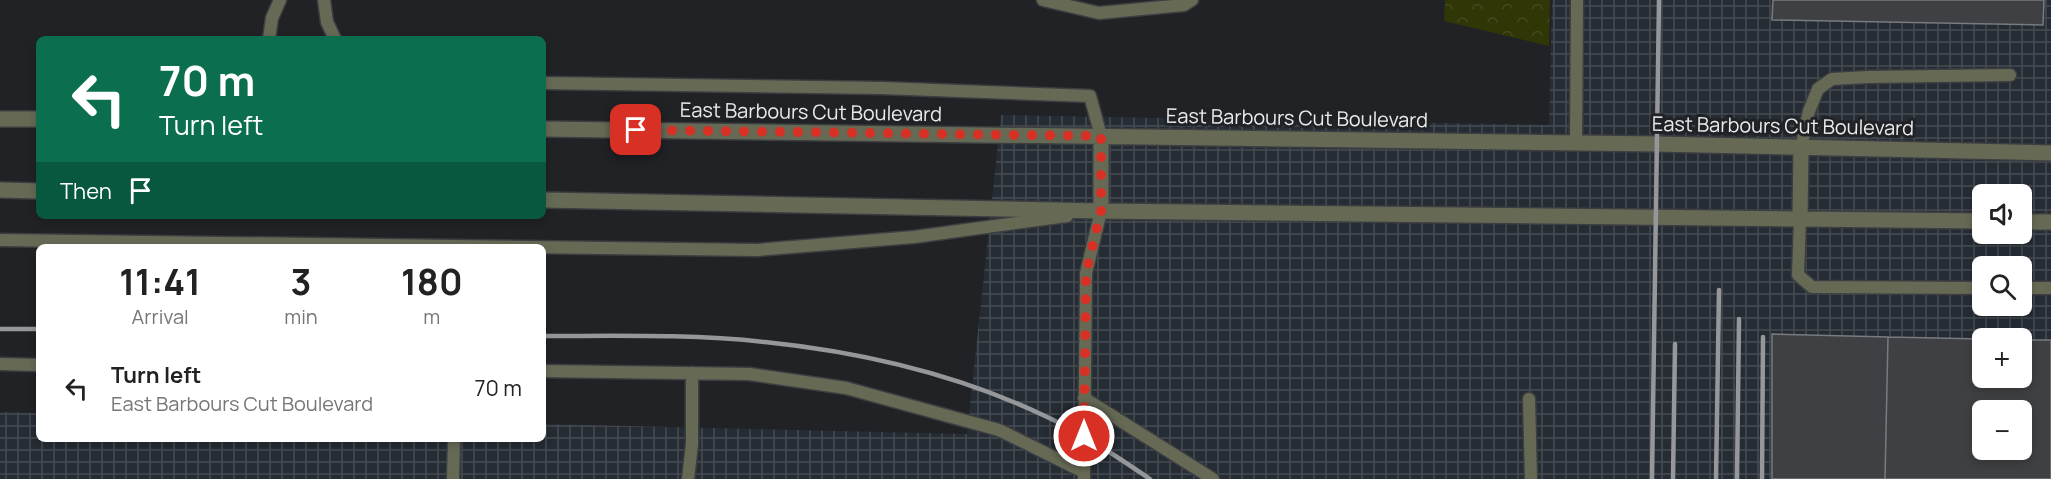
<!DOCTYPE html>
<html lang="en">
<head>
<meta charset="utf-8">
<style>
  :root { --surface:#fff; --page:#f6f6f6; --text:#222; --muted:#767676 }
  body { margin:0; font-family:Manrope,sans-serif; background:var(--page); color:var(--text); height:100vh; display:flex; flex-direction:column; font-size:22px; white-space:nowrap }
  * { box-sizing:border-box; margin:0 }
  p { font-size:20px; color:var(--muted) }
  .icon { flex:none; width:33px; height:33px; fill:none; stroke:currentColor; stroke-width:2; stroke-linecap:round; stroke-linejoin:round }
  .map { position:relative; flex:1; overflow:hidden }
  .drawer { position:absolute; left:36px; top:244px; width:510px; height:198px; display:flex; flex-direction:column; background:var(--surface); border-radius:9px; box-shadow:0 3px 9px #0003 }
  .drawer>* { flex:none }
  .hud { position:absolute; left:36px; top:36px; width:510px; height:183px; border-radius:9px; box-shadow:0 3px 9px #0003; background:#0b6e4f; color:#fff; overflow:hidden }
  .controls { position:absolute; left:1972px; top:184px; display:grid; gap:12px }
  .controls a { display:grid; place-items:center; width:60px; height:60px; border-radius:9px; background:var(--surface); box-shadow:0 3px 9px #0003; font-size:30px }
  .pin { position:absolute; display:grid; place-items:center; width:51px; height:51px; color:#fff; margin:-26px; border-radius:12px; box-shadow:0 3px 9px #0006 }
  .me { position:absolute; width:66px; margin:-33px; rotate:0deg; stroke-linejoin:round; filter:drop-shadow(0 0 4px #0008) }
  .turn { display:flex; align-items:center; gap:21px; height:126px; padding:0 24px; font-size:27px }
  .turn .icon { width:78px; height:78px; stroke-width:2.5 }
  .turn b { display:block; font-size:42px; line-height:51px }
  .then { display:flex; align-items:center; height:57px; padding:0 24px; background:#0003; gap:12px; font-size:22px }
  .eta { display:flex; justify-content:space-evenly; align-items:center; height:102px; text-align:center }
  .eta b { font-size:36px; font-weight:700; line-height:42px }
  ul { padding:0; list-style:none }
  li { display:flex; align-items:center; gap:18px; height:84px; padding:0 24px }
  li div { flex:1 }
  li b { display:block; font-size:22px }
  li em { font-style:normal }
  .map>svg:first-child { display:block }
  .industrial { fill:url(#industrial-grid); fill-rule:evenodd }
  .forest { fill:url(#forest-crowns) }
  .building { fill:#3e4043; stroke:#787b7f; stroke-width:1.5; fill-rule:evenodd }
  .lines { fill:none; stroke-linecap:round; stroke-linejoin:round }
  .service-casing { stroke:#3c3e42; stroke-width:15 }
  .tertiary-casing { stroke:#3c3e42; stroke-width:18 }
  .service { stroke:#666a55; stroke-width:12 }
  .tertiary { stroke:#666a55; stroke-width:15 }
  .rail { stroke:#96979a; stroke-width:4.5 }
  .route { stroke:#d93025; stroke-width:10; stroke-dasharray:0 18 }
  .labels { text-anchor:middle; stroke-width:6; stroke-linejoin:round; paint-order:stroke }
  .street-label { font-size:20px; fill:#eaebed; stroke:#202226 }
</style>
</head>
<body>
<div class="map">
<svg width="2051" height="479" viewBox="0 0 2051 479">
  <defs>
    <pattern id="industrial-grid" width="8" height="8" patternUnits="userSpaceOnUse" patternTransform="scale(1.5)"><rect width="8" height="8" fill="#262c34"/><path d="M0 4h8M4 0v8" fill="none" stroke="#464b52"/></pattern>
    <pattern id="forest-crowns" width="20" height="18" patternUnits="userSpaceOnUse" patternTransform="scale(1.5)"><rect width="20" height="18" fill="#303606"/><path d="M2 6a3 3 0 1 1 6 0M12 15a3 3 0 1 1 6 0" fill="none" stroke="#444a1e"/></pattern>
  </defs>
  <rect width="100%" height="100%" fill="#202226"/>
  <path class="industrial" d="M1552 0H2051V479H0V412L39 413V440H543V424L967 434 1001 115 1549 125ZM1983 195H2022V234H1983ZM1983 267H2022V306H1983ZM1983 339H2022V378H1983ZM1983 411H2022V450H1983Z"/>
  <path class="forest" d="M1445 0H1550L1549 46 1444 21Z"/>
  <path class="building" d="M1773 0H2044L2043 25 1772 20Z
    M1772 334 1888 337 1885 479H1772Z
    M1888 337 1983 339V378H2022V340H2051V479H1885ZM1983 411H2022V450H1983Z"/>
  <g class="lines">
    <defs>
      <path id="service" d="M324 0 327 22 335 39
        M1043 0 1099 13 1184 5 1192 0
        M269 39 272 18 280 0
        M543 83 882 88 1090 96 1101 136
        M1576 143 1577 0
        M1801 148 1809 111 1818 89 1832 79 1868 77 2010 75
        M1800 219 1798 275 1812 287 1983 288
        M0 240 757 250 914 237 1067 216
        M2022 288H2051
        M0 364 39 365
        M543 371 749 374 846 388 999 430 1084 472V478
        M1084 398 1213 479
        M1529 399 1531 479
        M1084 472 1086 273 1101 211 1093 212
        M453 479 454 440
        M688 479 692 444V373"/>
      <path id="tertiary" d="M0 119H39
        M543 129 1657 144 2051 153
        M1101 136V211
        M0 190 39 191
        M543 200 1101 211 1983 221
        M1800 219 1801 148
        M2022 222H2051"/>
    </defs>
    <use href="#service" class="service-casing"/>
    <use href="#tertiary" class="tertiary-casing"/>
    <use href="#service" class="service"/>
    <use href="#tertiary" class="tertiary"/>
    <path class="rail" d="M0 329H39
      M543 336C617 336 692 334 765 342 862 352 957 374 1045 416 1082 433 1116 456 1150 479
      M1652 479 1659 0
      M1673 479 1675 344
      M1716 479 1719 290
      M1737 479 1739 319
      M1762 479 1763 337"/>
  </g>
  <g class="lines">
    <path class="route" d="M636 130 1101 136V211L1086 273 1084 436"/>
  </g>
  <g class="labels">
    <g class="street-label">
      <text transform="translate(811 112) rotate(1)" y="7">East Barbours Cut Boulevard</text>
      <text transform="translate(1297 118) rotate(1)" y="7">East Barbours Cut Boulevard</text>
      <text transform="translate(1783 126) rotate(1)" y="7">East Barbours Cut Boulevard</text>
    </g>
  </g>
</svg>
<div class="controls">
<a><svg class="icon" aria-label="sound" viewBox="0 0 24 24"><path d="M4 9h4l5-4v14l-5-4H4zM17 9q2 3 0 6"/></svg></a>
<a><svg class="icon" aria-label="search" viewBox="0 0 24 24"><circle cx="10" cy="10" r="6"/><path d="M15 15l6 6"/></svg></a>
<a>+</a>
<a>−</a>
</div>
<div class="pin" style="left:636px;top:130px;background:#d93025"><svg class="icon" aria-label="arrive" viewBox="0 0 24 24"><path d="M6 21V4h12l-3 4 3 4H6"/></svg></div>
<svg class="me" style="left:1084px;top:436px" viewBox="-20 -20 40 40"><circle r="17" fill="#d93025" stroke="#fff" stroke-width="3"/><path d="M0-11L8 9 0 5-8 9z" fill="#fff"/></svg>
<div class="hud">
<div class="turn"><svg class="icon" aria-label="left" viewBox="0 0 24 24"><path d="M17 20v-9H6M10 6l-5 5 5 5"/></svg><div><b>70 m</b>Turn left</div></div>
<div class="then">Then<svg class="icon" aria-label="arrive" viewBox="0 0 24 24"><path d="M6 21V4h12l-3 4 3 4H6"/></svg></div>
</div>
<section class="drawer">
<div class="eta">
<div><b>11:41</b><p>Arrival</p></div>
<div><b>3</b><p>min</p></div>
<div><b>180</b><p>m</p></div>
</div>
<ul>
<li><svg class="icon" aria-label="left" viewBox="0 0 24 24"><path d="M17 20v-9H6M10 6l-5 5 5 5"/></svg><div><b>Turn left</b><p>East Barbours Cut Boulevard</p></div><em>70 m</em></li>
</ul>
</section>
</div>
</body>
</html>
